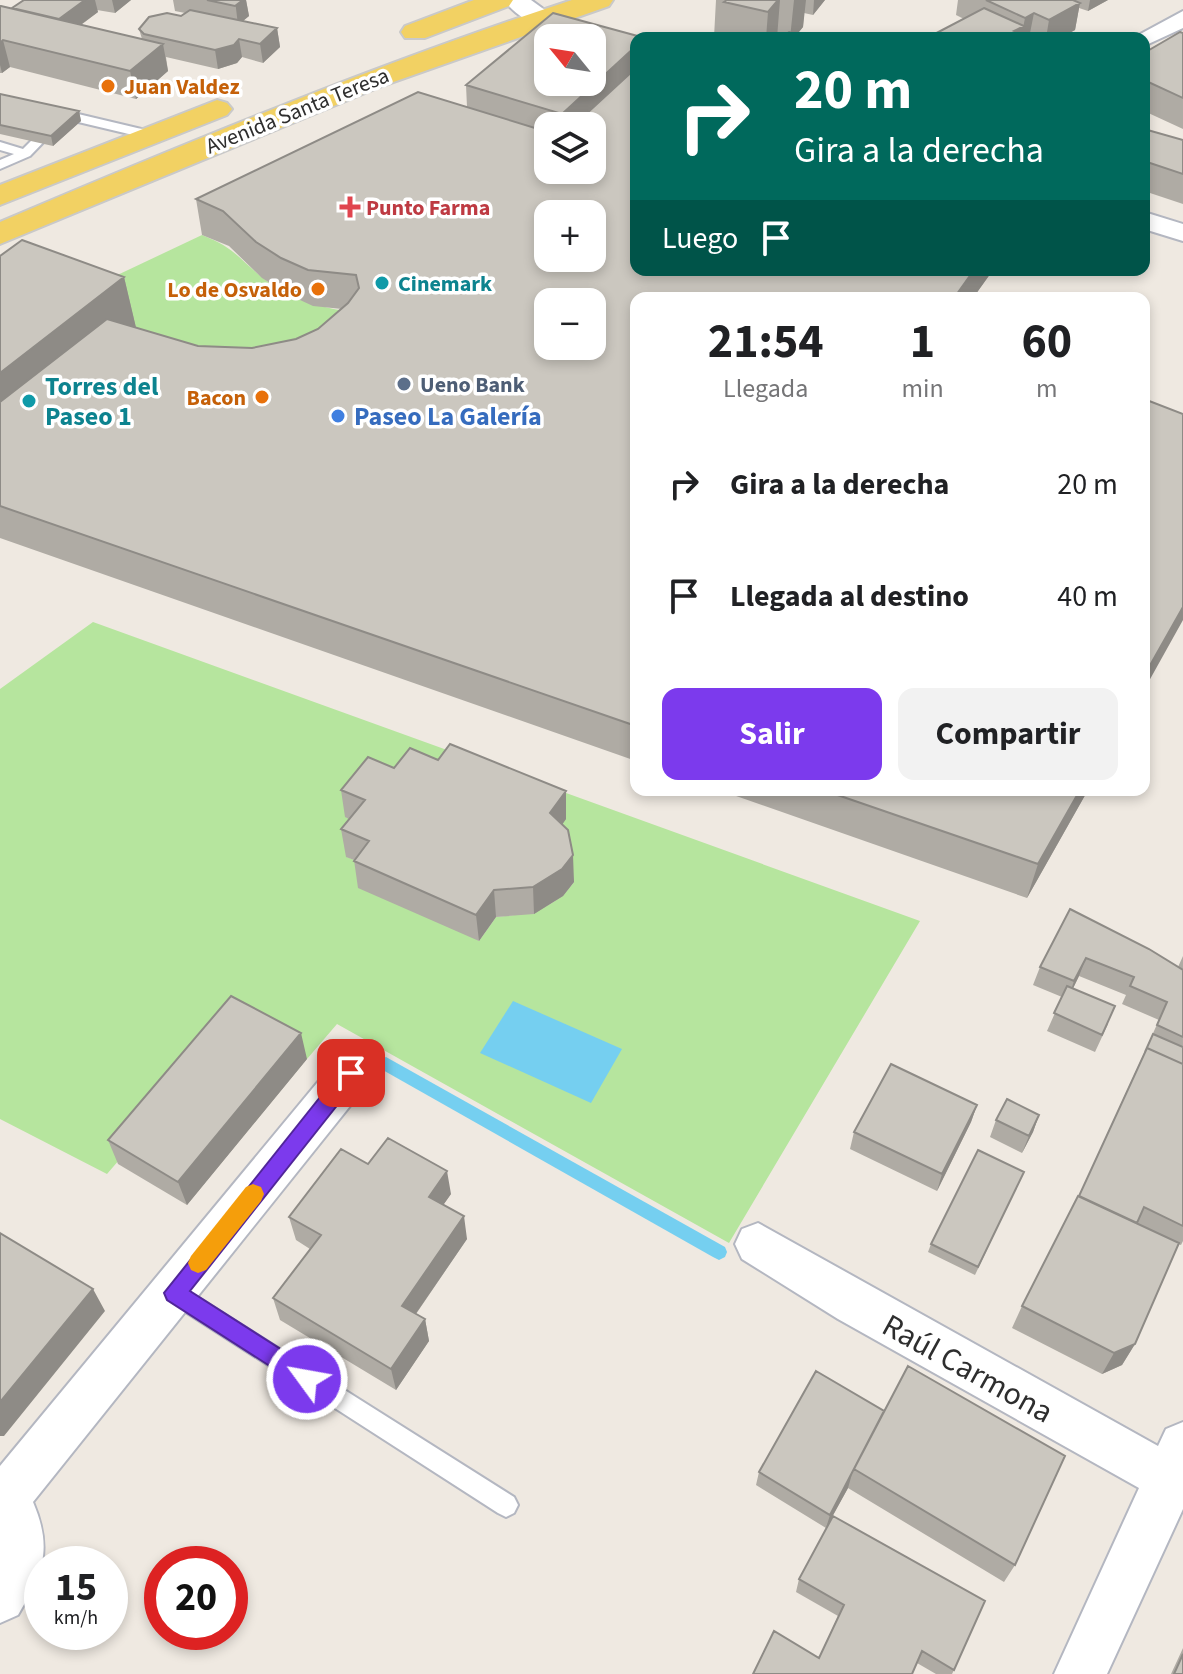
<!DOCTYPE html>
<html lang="es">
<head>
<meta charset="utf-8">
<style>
  :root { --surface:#fff; --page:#f2f2f2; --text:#202124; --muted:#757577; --accent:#7c3aed }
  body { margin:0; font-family:"Source Sans 3",sans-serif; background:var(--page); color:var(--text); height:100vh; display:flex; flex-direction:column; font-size:30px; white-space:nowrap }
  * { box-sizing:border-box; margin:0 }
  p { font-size:26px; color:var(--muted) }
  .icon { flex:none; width:44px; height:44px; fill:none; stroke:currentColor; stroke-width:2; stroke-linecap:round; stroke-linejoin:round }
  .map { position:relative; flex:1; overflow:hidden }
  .details { position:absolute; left:630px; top:292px; width:520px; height:504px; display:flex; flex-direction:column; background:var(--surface); border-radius:16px; box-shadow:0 4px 12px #0003 }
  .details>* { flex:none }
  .guide { position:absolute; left:630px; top:32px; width:520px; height:244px; border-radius:16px; box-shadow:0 4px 12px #0003; background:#00695c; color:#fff; overflow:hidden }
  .needle { width:52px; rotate:300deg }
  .buttons { position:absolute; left:534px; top:24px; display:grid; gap:16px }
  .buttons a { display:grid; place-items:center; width:72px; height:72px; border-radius:16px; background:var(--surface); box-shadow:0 4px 12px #0003; font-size:40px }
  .speed { position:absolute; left:24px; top:1546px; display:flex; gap:16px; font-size:40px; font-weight:700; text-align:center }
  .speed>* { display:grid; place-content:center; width:104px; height:104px; border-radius:50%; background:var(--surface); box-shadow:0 4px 12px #0003; line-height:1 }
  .speed small { font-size:20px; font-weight:400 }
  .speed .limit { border:12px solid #d22; background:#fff; color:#111 }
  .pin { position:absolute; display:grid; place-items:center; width:68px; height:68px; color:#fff; margin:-34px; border-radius:16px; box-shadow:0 4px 12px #0006 }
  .me { position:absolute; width:88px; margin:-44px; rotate:302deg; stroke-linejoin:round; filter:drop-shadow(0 0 6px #0008) }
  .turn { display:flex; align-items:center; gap:28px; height:168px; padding:0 32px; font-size:36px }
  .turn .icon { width:104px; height:104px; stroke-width:2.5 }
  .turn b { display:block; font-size:56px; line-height:68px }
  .then { display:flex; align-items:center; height:76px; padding:0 32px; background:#0003; gap:16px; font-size:30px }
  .eta { display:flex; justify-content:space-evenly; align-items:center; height:136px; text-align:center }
  .eta b { font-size:48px; font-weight:700; line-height:56px }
  .primary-button { display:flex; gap:16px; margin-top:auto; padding:16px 32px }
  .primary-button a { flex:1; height:92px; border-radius:16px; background:var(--accent); color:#fff; font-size:32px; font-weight:700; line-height:92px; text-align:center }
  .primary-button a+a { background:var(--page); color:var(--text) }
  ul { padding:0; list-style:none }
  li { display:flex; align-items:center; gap:24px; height:112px; padding:0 32px }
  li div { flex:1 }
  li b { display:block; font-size:30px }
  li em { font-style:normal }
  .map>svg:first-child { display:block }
  .green { fill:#b6e59e; fill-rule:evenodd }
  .water { fill:#75cff0 }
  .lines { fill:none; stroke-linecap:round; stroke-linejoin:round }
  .stream { fill:#75cff0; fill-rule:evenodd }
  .lane-casing { stroke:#b4b7c1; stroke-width:4 }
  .street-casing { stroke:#b4b7c1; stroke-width:4 }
  .primary-casing { stroke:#c9c9c9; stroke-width:4 }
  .lane { fill:#fff; fill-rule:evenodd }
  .street { fill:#fff; fill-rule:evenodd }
  .primary { fill:#f2d163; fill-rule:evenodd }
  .wall { fill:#afaba4; fill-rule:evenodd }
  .shaded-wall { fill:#8e8b86 }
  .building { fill:#cbc7bf; stroke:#8e8b86; stroke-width:2; fill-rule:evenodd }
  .route { fill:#7c3aed; stroke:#51269a; stroke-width:2 }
  .slow { fill:#f59e0b }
  .food-dot { fill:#e8710a; stroke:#fff; stroke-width:3 }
  .health-dot { fill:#e0444e; stroke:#fff; stroke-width:3 }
  .culture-dot { fill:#0f9aa8; stroke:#fff; stroke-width:3 }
  .service-dot { fill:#5c6f8a; stroke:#fff; stroke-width:3 }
  .shop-dot { fill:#3f7fe0; stroke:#fff; stroke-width:3 }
  .labels { text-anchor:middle; stroke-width:7; stroke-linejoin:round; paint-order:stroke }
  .far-food-label { font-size:22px; font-weight:bold; fill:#c56008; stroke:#fff; text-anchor:end }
  .far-street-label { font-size:22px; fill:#2e2e2e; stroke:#fff }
  .far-health-label { font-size:22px; font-weight:bold; fill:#be3a42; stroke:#fff; text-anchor:start }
  .far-culture-label { font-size:22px; font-weight:bold; fill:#0d838f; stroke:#fff; text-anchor:start }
  .far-service-label { font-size:22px; font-weight:bold; fill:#4e5e75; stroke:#fff; text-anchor:start }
  .culture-label { font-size:26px; font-weight:bold; fill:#0d838f; stroke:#fff; text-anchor:start }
  .shop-label { font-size:26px; font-weight:bold; fill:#366cbe; stroke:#fff; text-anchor:start }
  .near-street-label { font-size:32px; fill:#2e2e2e; stroke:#fff }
</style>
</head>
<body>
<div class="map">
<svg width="1183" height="1674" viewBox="0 0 1183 1674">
  <rect width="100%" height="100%" fill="#efe9e1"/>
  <path class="green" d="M202 235C235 248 238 258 263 278 287 298 315 306 345 311L258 384 54 305Z
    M93 622 920 921 729 1243 337 1024 307 1059 238 1022 107 1174 0 1119V689ZM346 817 574 882C552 911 530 914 496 917L479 941 374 868 347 857 369 828Z"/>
  <path class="water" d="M513 1001 622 1049 591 1103 480 1053Z"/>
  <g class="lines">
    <path class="stream" d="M386 1057 725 1247 727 1252 725 1257 719 1260 713 1257 381 1069 378 1064 381 1059Z"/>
    <defs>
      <path id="lane" d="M57 109 154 132 156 135 150 139 53 116 51 113Z
        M50 122 60 125 30 156 0 169V160L14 154 0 150V142L23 149Z
        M175 1283 514 1497 518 1505 514 1513 506 1517 498 1513 167 1300 164 1293 167 1286Z"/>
      <path id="street" d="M504 0H531L549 13 636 44V59L592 44V38C563 38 522 25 504 0Z
        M1183 11V28L1144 46V38H1133Z
        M1144 212 1183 224V241L1144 229Z
        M351 1055 366 1060 372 1073 366 1086 33 1502C53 1549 43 1573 18 1615L0 1623V1466L336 1060Z
        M758 1223 1158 1446 1166 1429 1183 1422V1509L1107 1674H1054L1139 1488 838 1319 742 1259 735 1244 742 1229Z"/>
      <path id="primary" d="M474 0H513L509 6 425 38H405L401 32 405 26Z
        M572 0H613L609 6 382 86 0 244V222C188 142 377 64 572 0Z
        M217 100 227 103 232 109 227 115 0 205V185Z"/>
    </defs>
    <use href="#lane" class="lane-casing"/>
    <use href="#street" class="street-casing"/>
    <use href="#primary" class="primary-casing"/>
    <use href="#lane" class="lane"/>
    <use href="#street" class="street"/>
    <use href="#primary" class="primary"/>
  </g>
  <path class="wall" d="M24 0H131L115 13 97 10 98 12 81 25 142 39 139 29 181 16 185 13 175 11 173 0H246L249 16 243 21 277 28 280 47 263 63 242 57 237 63 218 69 166 57 168 71 136 99 10 67 2 73H0V6L12 8Z
    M716 0H825L813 15 804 13 803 27 797 34 810 38H719L714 37Z
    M958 0H1108L1088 11 1079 8 1075 30 1060 38H927L964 19 956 15Z
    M553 13 645 38H636V270H993L973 298H636V761L0 538V256L22 240 124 277 136 328 198 346 252 348 296 339 318 329 342 309 313 306 287 294 262 278 229 246 202 235 196 199 418 92 467 107 466 85ZM548 38H592V82H548ZM548 126H592V170H548ZM548 214H592V258H548ZM548 302H592V346H548Z
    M1183 33V129L1144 111V53Z
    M0 94 79 111 81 121 53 146 0 134Z
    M1144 129 1183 140V204L1144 191Z
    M438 760 566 791V819L562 824 574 882 563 896 534 914 496 917 479 941 358 888 354 860 346 857 341 829 349 819 345 817 341 790 394 768Z
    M719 790H1088L1027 898Z
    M1070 909 1178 967 1183 956V1241L1181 1245 1178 1244 1135 1344 1122 1365 1102 1374 1012 1328 1022 1306 1079 1196 1159 1020 1122 1004 1126 995 1079 976 1073 988 1108 1024 1095 1052 1047 1031 1062 997 1033 985 1040 967Z
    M307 1059 187 1205 118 1164 108 1140Z
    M977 1105 971 1122 937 1191 850 1149 854 1132Z
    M1039 1115 1033 1132 1022 1153 990 1137 996 1120Z
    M1024 1172 975 1275 928 1252 931 1244Z
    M451 1194 443 1205 467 1239 416 1314 425 1319 429 1341 396 1390 280 1320 273 1298 310 1249 296 1240 289 1217Z
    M816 1371 1015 1565 1004 1582 848 1488 826 1528 756 1485 759 1472Z
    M799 1579 954 1670 952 1674H936L917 1663 819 1658 838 1616 796 1592Z
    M1183 1648V1674H1171Z"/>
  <path class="shaded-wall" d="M85 0H95L98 12 60 40 56 22Z
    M112 0H131L115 13Z
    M235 0H246L249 16 238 25Z
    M778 0H780L777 38H766L768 12Z
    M794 0H806L803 27 794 38H790Z
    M814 0H825L813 15Z
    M1090 0H1108L1088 11Z
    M1080 3 1075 30 1060 38H1046L1049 20Z
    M1034 13 1029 38H1021L1025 18Z
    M1024 26 1021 38 1014 31Z
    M277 28 280 47 263 63 260 44Z
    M239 39 242 57 237 63 218 69 215 50Z
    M3 40 10 67 2 73 0 65V43Z
    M163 44 168 71 136 99 130 71Z
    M636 46V102L592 126H562V114Z
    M79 111 81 121 53 146 51 136Z
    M974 270H993L973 298H954Z
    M124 277 138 336 0 447V373Z
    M1183 607V620L1144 690V676Z
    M1080 790H1088L1027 898 1038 864Z
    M566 791V819L551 841 550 813Z
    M573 855 574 882 563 896 534 914 533 887Z
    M494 890 496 917 479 941 476 915Z
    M1086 958 1079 976 1068 999 1074 981Z
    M301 1033 307 1059 187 1205 178 1182Z
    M977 1105 971 1122 937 1191 942 1174Z
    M1039 1115 1033 1132 1022 1153 1029 1136Z
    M447 1171 451 1194 432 1221 429 1197Z
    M464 1216 467 1239 406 1328 402 1306Z
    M93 1289 105 1311 4 1436H0V1402Z
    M425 1319 429 1341 396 1390 391 1369Z
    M1135 1344 1122 1365 1102 1374 1114 1353Z
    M852 1474 848 1488 826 1528 830 1515Z"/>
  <path class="building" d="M24 0H85L59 19 12 8Z
    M207 0H243L235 6Z
    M727 0H778L768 12 724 2Z
    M986 0H1073L1080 3 1049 20 1034 13 1025 18Z
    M0 6H1L163 44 130 71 3 40 0 43Z
    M984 8 1024 26 1014 31 1028 37 927 38Z
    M190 10 277 28 260 44 239 39 234 45 215 50 144 34 139 29 149 17 167 13 181 16Z
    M553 13 645 38H636V46L562 114 466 85ZM548 38H592V82H548Z
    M789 32 810 38H781Z
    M1180 32 1183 33V98L1144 80V53Z
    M636 68V270H974L954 298H636V726L0 506V402L107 319 198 346 252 348 296 339 318 329 348 303 359 288 356 275 308 270 281 258 256 242 223 211 196 199 418 92 548 132V170H592V126H573ZM548 214H592V258H548ZM548 302H592V346H548Z
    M0 94 79 111 51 136 0 125Z
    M1144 129 1183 140V174L1144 161Z
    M22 240 124 277 0 373V256Z
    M1144 399 1183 414V607L1144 676Z
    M450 744 566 791 550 813 568 830 573 855 562 869 533 887 494 890 476 915 354 861 369 841 341 829 365 800 341 790 368 757 394 768 410 748 438 760Z
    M823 790H1080L1038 864Z
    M1070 909 1149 949 1183 970V1037L1157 1025 1167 1002 1130 986 1134 977 1086 958 1074 981 1040 967Z
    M1067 986 1115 1006 1102 1035 1054 1013Z
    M231 996 301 1033 178 1182 108 1140Z
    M1153 1034 1183 1047V1064L1147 1048 1145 1052Z
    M1147 1048 1183 1064V1226L1144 1207 1137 1223 1079 1196Z
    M891 1064 977 1105 942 1174 854 1132Z
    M1007 1099 1039 1115 1029 1136 996 1120Z
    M388 1138 447 1171 429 1197 464 1216 402 1306 425 1319 391 1369 273 1298 321 1235 289 1217 341 1149 368 1164Z
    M978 1150 1024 1172 978 1267 931 1244Z
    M1078 1196 1179 1243 1135 1344 1114 1353 1022 1306Z
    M0 1233 93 1289 0 1402Z
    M908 1366 1065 1456 1015 1565 854 1469Z
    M816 1371 884 1411 830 1515 759 1472Z
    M833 1516 985 1601 954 1670 922 1651 912 1674H753L774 1631 819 1658 844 1605 799 1579Z
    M1183 1654V1674H1174Z"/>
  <path class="route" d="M351 1064 361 1073 358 1079 190 1291 315 1371 318 1379 315 1387 307 1390 167 1300 164 1293 344 1067Z"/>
  <path class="slow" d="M253 1184 261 1187 264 1194 261 1201 206 1270 198 1273 191 1270 188 1263 191 1256 246 1187Z"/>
  <g class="food-dot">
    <circle cx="108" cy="86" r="8"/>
    <circle cx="318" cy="289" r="8"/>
    <circle cx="262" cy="397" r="8"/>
  </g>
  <path class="health-dot" d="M346 195h8v8h8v8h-8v8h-8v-8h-8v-8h8z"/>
  <g class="culture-dot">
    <circle cx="382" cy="283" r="8"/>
    <circle cx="29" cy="401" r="8"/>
  </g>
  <circle class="service-dot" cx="404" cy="384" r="8"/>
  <circle class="shop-dot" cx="338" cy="416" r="8"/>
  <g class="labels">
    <g class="far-food-label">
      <text x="124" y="94" text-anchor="start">Juan Valdez</text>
      <text x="302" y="297">Lo de Osvaldo</text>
      <text x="246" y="405">Bacon</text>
    </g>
    <g class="far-street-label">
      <text transform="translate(297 110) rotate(-22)" y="8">Avenida Santa Teresa</text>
    </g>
    <g class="far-health-label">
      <text x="366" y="215">Punto Farma</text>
    </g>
    <g class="far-culture-label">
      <text x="398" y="291">Cinemark</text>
    </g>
    <g class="far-service-label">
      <text x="420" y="392">Ueno Bank</text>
    </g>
    <g class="culture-label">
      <text x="45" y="395">Torres del<tspan x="45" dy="30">Paseo 1</tspan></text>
    </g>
    <g class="shop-label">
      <text x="354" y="425">Paseo La Galería</text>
    </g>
    <g class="near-street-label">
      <text transform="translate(968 1368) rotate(29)" y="11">Raúl Carmona</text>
    </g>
  </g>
</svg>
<div class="buttons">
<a><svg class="needle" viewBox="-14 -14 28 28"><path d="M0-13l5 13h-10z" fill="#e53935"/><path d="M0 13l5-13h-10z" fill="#757577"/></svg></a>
<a><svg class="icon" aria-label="layers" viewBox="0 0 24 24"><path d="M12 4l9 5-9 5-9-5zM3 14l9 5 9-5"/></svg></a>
<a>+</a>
<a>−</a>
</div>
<div class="speed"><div>15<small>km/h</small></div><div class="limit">20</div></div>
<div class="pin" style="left:351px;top:1073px;background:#d93025"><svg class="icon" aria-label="arrive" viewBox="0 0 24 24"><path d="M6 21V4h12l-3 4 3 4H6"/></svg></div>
<svg class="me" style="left:307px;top:1379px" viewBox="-20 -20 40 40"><circle r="17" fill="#7c3aed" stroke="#fff" stroke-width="3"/><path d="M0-11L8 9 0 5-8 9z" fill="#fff"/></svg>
<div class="guide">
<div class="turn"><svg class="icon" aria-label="right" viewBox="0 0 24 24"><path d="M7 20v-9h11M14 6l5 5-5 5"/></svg><div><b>20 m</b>Gira a la derecha</div></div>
<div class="then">Luego<svg class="icon" aria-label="arrive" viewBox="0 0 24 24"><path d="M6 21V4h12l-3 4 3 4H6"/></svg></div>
</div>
<section class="details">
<div class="eta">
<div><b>21:54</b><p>Llegada</p></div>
<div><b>1</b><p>min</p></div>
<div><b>60</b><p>m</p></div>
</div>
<ul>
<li><svg class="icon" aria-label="right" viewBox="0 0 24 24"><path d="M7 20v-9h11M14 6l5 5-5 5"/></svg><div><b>Gira a la derecha</b></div><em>20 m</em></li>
<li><svg class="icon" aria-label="arrive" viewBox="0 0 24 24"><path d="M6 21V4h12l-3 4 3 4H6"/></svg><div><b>Llegada al destino</b></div><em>40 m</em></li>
</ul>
<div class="primary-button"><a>Salir</a><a>Compartir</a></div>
</section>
</div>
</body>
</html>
